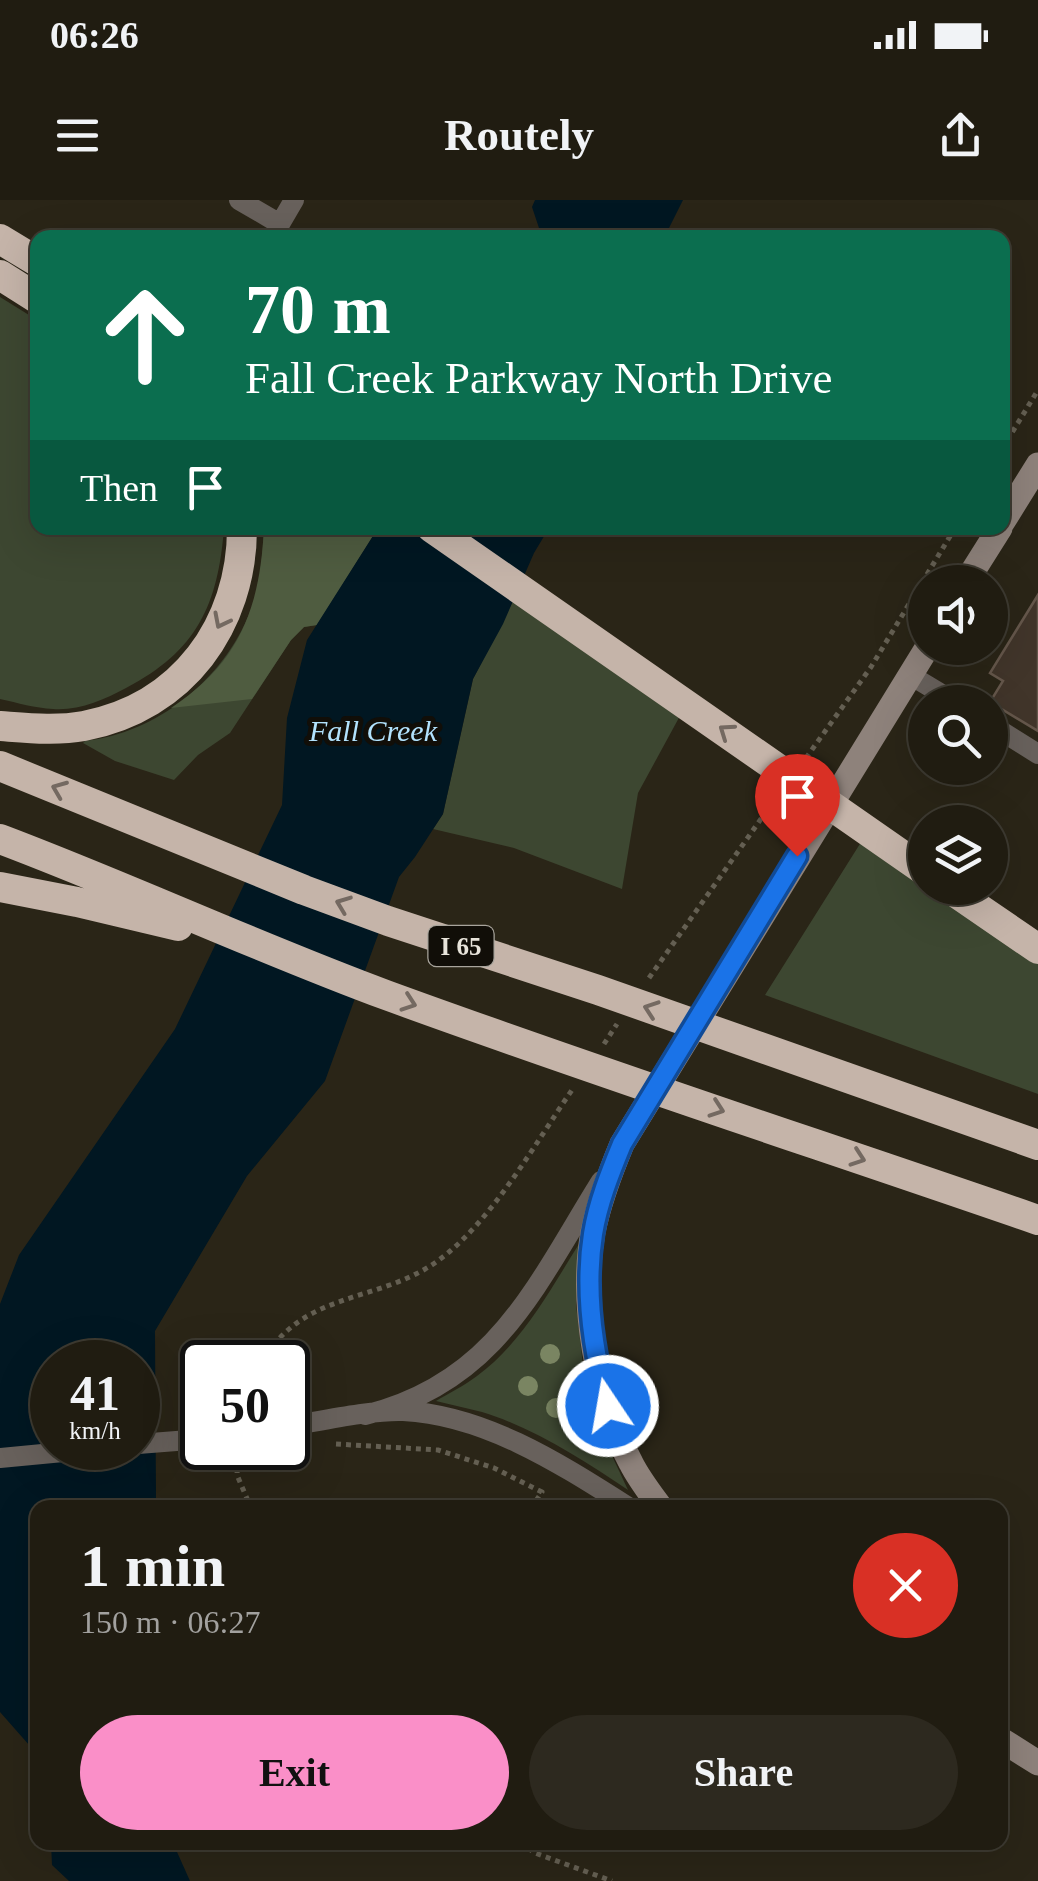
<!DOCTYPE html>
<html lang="en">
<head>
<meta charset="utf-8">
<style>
  :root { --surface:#201c11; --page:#2d291f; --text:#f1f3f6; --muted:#a2a19f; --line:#3d3a31; --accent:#fa8fc8 }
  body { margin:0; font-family:"Times New Roman",serif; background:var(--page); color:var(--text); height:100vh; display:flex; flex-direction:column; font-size:38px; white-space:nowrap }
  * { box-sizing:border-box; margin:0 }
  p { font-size:32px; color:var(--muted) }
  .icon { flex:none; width:55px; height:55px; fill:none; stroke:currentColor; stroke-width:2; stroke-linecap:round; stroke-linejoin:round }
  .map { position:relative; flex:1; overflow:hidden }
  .panel { position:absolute; left:30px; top:1300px; width:978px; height:350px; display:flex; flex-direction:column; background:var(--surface); border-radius:20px; box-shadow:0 10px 40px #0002,0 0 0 2px var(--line) }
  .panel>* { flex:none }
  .top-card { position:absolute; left:30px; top:30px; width:980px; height:305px; border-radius:20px; box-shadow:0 10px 40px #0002,0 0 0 2px var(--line); background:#0b6e4f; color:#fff; overflow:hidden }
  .buttons { position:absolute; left:908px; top:365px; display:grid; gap:20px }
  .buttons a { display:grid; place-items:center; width:100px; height:100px; border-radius:50%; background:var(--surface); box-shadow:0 10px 40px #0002,0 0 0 2px var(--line); font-size:50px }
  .speed { position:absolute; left:30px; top:1140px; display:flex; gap:20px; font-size:50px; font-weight:700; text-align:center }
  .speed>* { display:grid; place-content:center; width:130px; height:130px; border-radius:50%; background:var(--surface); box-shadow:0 10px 40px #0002,0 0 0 2px var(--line); line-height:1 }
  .speed small { font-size:25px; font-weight:400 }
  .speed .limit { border:5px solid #111; border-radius:15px; background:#fff; color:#111 }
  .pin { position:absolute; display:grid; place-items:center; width:85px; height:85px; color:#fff; margin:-102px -42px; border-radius:50% 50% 50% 0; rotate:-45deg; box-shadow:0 0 10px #0007 }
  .pin .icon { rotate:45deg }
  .me { position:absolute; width:110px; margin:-55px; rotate:348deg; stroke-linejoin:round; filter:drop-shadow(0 0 8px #0008) }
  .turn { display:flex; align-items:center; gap:35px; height:210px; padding:0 50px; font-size:45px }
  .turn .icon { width:130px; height:130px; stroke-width:2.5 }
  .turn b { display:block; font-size:70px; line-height:85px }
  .then { display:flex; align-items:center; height:95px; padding:0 50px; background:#0003; gap:20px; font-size:38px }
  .round { display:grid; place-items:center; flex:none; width:105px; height:105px; border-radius:52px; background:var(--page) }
  .overview { display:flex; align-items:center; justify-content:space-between; height:170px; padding:0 50px }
  h1 { font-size:60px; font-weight:800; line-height:75px }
  .button { display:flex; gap:20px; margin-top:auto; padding:20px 50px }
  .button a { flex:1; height:115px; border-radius:60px; background:var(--accent); color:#111; font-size:40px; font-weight:800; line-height:115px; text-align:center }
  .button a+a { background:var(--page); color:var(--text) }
  .status { display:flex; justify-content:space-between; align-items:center; height:70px; padding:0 50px; background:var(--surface); direction:ltr }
  .status svg { height:28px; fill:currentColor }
  header { display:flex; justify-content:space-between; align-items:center; height:130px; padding:0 50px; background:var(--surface); font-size:45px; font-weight:800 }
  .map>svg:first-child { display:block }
  .green { fill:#3d4731 }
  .forest { fill:#4f5c40 }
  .water { fill:#011722; fill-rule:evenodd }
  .building { fill:#41352a; stroke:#65574b; stroke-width:2.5 }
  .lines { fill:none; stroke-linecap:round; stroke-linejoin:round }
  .path { stroke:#645f52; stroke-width:5; stroke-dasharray:5 5; stroke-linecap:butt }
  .street { stroke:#68615c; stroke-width:20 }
  .secondary { stroke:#8e827b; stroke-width:25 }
  .highway { stroke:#c5b4a9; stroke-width:30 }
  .tree { fill:#7a8562 }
  .oneway { stroke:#746961 }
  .route-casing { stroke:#114b97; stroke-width:25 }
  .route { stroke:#1a73e8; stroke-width:18 }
  .labels { text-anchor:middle; stroke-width:10; stroke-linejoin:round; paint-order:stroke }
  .shield { fill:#110e08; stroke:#a8a49c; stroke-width:2.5 }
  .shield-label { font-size:25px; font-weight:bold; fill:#e8e4db }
  .water-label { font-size:30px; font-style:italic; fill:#b2e2fd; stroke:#110e08 }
</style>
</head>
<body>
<div class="status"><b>06:26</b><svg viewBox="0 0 49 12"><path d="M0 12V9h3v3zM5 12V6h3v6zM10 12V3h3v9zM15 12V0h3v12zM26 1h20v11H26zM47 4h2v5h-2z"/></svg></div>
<header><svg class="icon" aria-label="menu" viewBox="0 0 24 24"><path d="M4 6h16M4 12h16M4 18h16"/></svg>Routely<svg class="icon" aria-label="share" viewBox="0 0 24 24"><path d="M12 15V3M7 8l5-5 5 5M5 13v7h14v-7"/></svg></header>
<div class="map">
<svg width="1038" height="1681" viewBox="0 0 1038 1681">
  <rect width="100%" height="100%" fill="#2a2517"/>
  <path class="green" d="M0 97 37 120 38 328H224C218 405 197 451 126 488 104 500 78 511 53 509 35 508 18 503 0 499Z
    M264 328H378L317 425 304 427 291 440 230 533 198 555 174 580 115 561 83 543 85 541C157 533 223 480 250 412 261 385 262 357 264 328Z
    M516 395 681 514 638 593 622 689 514 648 433 629 443 614 473 479Z
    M863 639 925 683V688H932L1038 764V894L765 795Z
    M579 1044 576 1105 583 1165 600 1230 628 1290C583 1260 534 1228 482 1212 467 1208 451 1205 436 1201 449 1193 464 1186 477 1176 522 1143 550 1090 579 1044Z"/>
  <path class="forest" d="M264 328H378L317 425 304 427 291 440 252 499 171 508C240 463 260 407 264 328Z"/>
  <path class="water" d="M535 0H683L664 38 542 37 532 7Z
    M378 328H549L534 353 503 424 473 479 443 614 415 657 399 677 325 881 247 976 155 1131 156 1307 38 1308 37 1554 0 1512V1104L19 1055 175 829 282 605 287 518 307 440ZM52 1162H138V1248H52Z
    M51 1643H173L190 1681H69L52 1665Z"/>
  <path class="building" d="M1038 395V531L990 502 1003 481 990 473Z"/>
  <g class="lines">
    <path class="path" d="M1002 249 1038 190
      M806 558 871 467 955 328
      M649 778 775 599
      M604 844 617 824
      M262 1162C304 1089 379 1104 439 1060 492 1021 534 945 572 890
      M336 1244 438 1250 494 1268 542 1292 531 1308
      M238 1248 237 1275 251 1308
      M217 1258 285 1249
      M520 1642 535 1653 612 1681"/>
    <path class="street" d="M239 0 280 24 294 0
      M910 475 955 502
      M990 524 1038 554
      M365 1215C496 1183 536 1085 601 981
      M288 1226C323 1221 369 1210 403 1211 486 1215 562 1265 630 1308
      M138 1244 202 1239
      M0 1258 105 1248"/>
    <path class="secondary" d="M1002 323 1038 265
      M966 382 1000 328
      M661 1308C650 1293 639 1279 631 1263 597 1200 580 1102 593 1032 599 1002 610 973 622 944L927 448
      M1000 1539 1038 1563"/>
    <path class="highway" d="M0 39 38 62
      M0 75 38 99
      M432 328 925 671
      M0 526C28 528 56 531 84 526 183 507 242 425 242 328
      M0 566 304 690 388 721 598 790 1038 945
      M0 639C130 688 256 747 386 795 602 874 821 945 1038 1020
      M0 687 77 702 178 726
      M949 688 1038 749"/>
  </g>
  <g class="tree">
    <circle cx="550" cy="1154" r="10"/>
    <circle cx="528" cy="1186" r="10"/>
    <circle cx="556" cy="1208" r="10"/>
  </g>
  <defs><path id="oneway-chevron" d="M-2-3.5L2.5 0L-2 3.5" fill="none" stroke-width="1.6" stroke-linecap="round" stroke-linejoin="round" transform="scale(2.5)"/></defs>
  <g class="oneway">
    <use href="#oneway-chevron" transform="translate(221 421) rotate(117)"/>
    <use href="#oneway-chevron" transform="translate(726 531) rotate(-145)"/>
    <use href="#oneway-chevron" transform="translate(59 589) rotate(-158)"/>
    <use href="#oneway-chevron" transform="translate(343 704) rotate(-159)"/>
    <use href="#oneway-chevron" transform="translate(409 803) rotate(19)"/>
    <use href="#oneway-chevron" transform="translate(651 809) rotate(-161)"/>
    <use href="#oneway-chevron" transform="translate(717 909) rotate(19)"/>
    <use href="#oneway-chevron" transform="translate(858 958) rotate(19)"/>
  </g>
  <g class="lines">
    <defs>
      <path id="route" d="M608 1206C593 1151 584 1091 593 1034 598 1003 610 973 622 944L797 656"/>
    </defs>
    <use href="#route" class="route-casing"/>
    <use href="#route" class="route"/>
  </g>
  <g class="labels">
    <rect class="shield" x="428.5" y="726" width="65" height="40" rx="8"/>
    <g class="shield-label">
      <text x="461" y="755">I 65</text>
    </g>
    <g class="water-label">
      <text x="373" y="541">Fall Creek</text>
    </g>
  </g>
</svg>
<div class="buttons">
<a><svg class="icon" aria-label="sound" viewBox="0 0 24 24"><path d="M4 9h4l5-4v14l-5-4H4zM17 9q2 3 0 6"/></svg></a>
<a><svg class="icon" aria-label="search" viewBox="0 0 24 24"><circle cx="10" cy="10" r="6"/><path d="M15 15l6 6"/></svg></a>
<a><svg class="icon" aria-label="layers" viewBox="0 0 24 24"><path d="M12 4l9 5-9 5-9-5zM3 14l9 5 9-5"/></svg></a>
</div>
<div class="speed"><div>41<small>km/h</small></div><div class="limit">50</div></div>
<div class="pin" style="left:797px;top:656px;background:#d93025"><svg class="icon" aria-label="arrive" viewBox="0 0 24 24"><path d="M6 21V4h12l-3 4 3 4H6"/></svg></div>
<svg class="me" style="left:608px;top:1206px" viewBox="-20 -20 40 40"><circle r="17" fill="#1a73e8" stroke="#fff" stroke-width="3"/><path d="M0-11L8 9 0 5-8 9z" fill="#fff"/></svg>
<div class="top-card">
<div class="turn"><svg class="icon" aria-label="ahead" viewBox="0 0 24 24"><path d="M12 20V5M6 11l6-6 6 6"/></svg><div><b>70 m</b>Fall Creek Parkway North Drive</div></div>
<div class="then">Then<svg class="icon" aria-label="arrive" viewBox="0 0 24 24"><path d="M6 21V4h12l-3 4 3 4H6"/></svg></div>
</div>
<section class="panel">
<div class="overview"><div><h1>1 min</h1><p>150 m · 06:27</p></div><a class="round" style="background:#d93025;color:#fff"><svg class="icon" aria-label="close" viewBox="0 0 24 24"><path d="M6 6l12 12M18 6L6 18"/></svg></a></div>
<div class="button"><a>Exit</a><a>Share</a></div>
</section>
</div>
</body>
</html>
